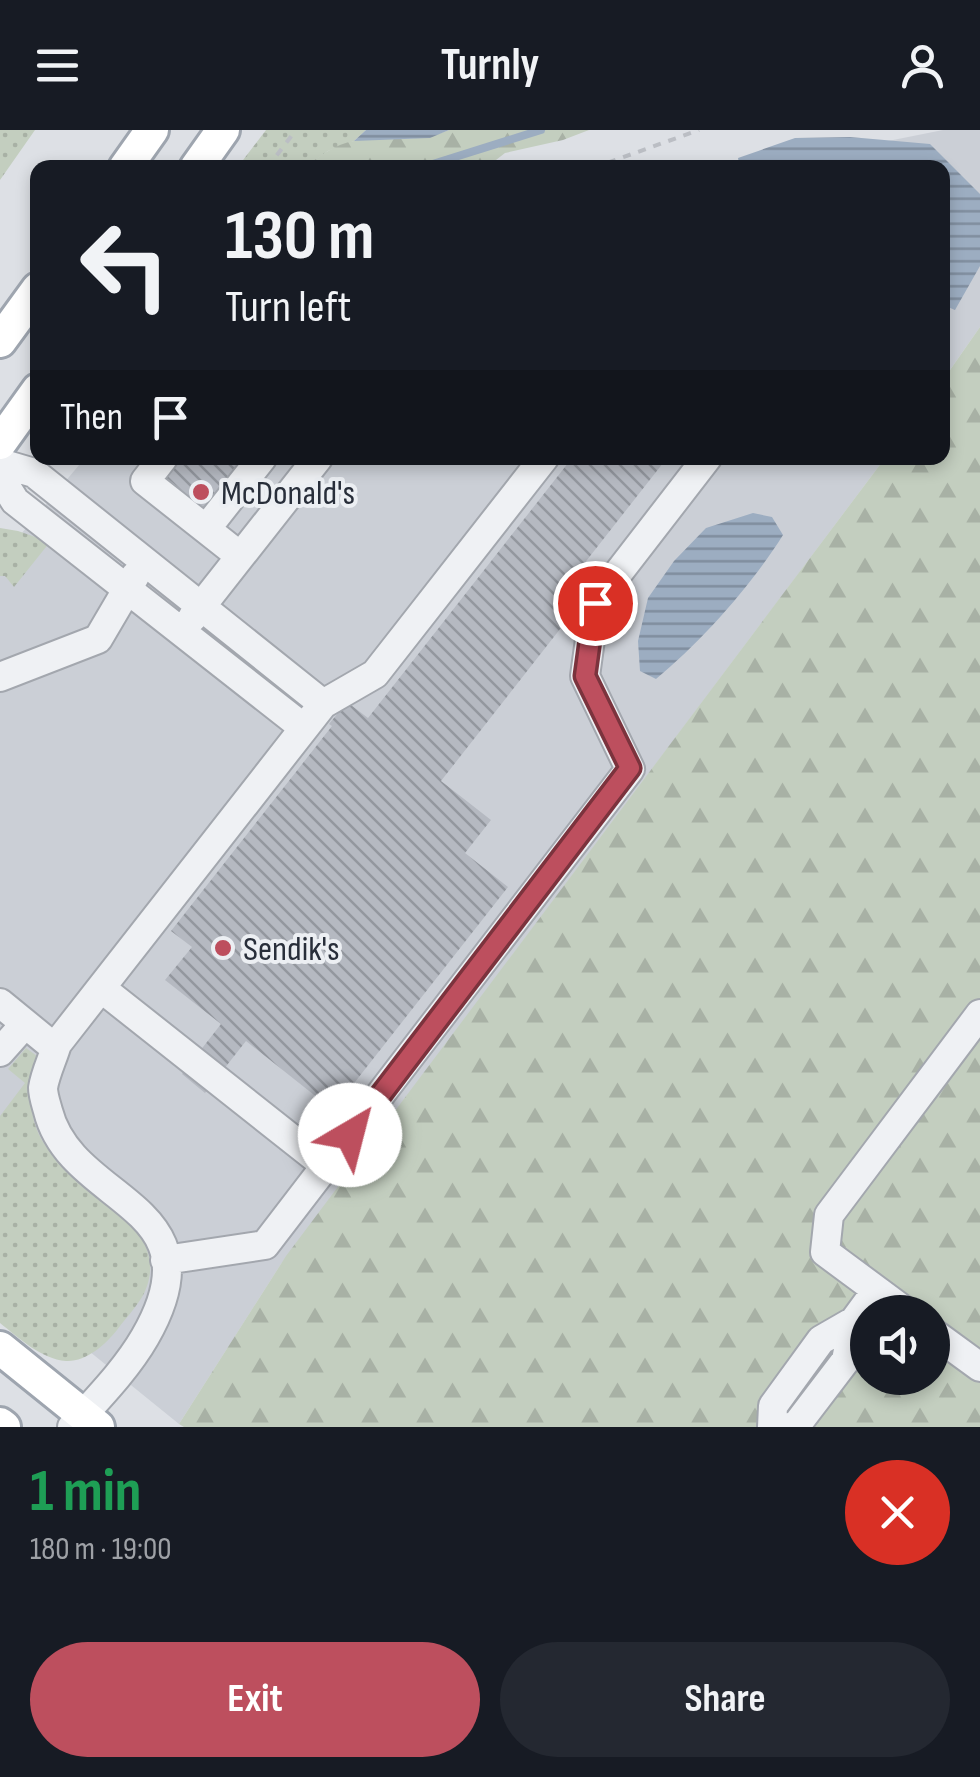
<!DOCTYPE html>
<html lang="en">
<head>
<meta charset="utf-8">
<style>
  :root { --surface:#171b24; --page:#242831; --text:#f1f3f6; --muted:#9ea1a6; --accent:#bd4f5e }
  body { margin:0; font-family:"Sofia Sans Condensed",sans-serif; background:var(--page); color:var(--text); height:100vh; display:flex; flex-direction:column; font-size:38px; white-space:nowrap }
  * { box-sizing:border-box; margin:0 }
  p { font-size:32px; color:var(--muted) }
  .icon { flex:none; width:55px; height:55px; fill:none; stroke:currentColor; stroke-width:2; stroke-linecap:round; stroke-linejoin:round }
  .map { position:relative; height:1297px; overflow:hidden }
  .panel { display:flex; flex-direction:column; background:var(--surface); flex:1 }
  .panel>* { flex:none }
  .guide { position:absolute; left:30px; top:30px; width:920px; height:305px; border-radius:20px; box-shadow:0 5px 15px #0003; background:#171b24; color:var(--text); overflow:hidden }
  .tools { position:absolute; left:850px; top:1165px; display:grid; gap:20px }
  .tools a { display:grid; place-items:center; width:100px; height:100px; border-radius:50%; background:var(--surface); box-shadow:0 5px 15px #0003; font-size:50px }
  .pin { position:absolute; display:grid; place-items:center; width:85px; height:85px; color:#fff; margin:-42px; border:5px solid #fff; border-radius:50%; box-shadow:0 2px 10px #0007 }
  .me { position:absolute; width:110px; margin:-55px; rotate:37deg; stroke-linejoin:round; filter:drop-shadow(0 0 8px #0008) }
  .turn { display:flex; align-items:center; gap:35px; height:210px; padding:0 30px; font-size:45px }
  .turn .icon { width:130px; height:130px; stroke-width:2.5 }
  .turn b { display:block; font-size:70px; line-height:85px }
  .then { display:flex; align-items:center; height:95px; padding:0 30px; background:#0003; gap:20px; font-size:38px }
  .round { display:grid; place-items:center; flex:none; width:105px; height:105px; border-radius:52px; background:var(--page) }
  .summary { display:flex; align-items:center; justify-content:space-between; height:170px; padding:0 30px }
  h1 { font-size:60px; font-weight:700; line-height:75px; color:#1e9e55 }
  .action { display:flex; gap:20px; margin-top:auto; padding:20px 30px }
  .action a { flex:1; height:115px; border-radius:60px; background:var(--accent); color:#fff; font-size:40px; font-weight:700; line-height:115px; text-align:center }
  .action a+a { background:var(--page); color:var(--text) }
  header { display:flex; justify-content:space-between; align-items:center; height:130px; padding:0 30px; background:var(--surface); font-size:45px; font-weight:700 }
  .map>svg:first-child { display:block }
  .built { fill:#cbcfd6 }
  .grass { fill:url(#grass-dots) }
  .forest { fill:url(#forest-firs); fill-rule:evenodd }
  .water { fill:url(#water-rules) }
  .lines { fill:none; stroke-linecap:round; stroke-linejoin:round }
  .stream { stroke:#9cadc1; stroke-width:8 }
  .building { fill:url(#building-back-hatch) }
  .minor-casing { stroke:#a3a7ae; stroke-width:32 }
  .major-casing { stroke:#9ea5af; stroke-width:38 }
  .path { stroke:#bbbec4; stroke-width:4; stroke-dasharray:8 8; stroke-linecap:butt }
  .minor { stroke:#eff1f4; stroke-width:28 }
  .major { stroke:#fff; stroke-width:32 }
  .route-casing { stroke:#7b333d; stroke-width:25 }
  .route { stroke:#bd4f5e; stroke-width:18 }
  .poi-dot { fill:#bd4f5e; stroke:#eceff3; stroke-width:4 }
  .labels { text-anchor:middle; stroke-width:8; stroke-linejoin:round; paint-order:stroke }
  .poi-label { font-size:35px; fill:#282e3a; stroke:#eceff3; text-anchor:start }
</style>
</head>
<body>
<header><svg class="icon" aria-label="menu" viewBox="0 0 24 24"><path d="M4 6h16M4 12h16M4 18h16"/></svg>Turnly<svg class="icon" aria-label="person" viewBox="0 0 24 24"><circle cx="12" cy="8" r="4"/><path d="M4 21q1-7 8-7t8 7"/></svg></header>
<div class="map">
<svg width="980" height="1297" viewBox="0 0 980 1297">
  <defs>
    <pattern id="grass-dots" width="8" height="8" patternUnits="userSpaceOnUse" patternTransform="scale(2.5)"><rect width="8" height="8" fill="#c3cebf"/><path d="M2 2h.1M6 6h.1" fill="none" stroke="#a8b1a5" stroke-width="1.8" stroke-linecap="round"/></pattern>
    <pattern id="forest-firs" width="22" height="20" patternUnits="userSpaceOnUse" patternTransform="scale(2.5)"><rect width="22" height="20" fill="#c3cebf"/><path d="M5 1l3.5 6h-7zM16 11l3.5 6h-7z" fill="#a8b1a5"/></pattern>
    <pattern id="water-rules" width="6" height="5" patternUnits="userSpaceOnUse" patternTransform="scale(2.5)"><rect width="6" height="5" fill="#9cadc1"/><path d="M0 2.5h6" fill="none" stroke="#7f8d9e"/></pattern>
    <pattern id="building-back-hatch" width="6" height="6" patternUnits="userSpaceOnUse" patternTransform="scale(2.5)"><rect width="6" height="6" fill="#b5b9c1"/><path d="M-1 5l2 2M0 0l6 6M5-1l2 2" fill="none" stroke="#93979e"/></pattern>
  </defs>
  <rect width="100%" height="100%" fill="#dde0e5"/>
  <path class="built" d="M943 0H980V197L943 250 942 38H753Z
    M85 328H885L281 1134 179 1294 0 1149V429Z"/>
  <path class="grass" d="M0 0H35L0 50Z
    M266 0H366L354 11 328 21 305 37 237 38Z
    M0 398 18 401 50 412 14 457 5 446H0Z
    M26 918 37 926C28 955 27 988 45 1015 73 1058 169 1092 147 1156 142 1172 127 1186 117 1200 105 1215 86 1232 66 1231 41 1229 19 1208 0 1193V986L25 953 8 939Z"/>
  <path class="forest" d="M449 0H589L563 10 505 23 487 37 305 38C318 26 336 14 354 11 388 4 414 15 449 0Z
    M980 197V1297H184L179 1294 286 1126 885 328H942L943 250ZM868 1182H932V1248H868Z"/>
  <path class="water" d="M366 0H449L430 8 354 11Z
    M850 7 930 14 980 64V136L955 180 943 175 942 38H740L738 28 795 8Z
    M753 383 772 387 783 405C751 456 702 511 656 549L640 541 638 511 648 468 674 431 706 398Z"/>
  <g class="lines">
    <path class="stream" d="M420 38 541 0"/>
  </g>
  <path class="building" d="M180 328H244L205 378 165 347Z
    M572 328H667L565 458 582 471 441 651 491 690 465 723 508 757 333 980 246 911 205 963 182 944 221 894 165 850 192 817 171 801 332 596 329 594 347 572 368 588Z"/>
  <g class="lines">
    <defs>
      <path id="minor" d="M163 328 145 351 240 426
        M0 333 34 343 323 574
        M0 347 15 371 304 598
        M206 399 262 328
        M192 488 318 328
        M0 547 98 509 135 446
        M101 858 326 1036
        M0 873 55 918
        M0 922 25 894
        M165 1130 265 1115 630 639 585 546 595 473 707 328
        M906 1182 825 1122 829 1085 980 884
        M932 1202 980 1237
        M72 1297C97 1269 126 1240 145 1207 223 1072 72 1076 48 981 46 974 43 965 43 958 45 944 53 928 57 914L323 574 375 544 544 328
        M772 1297 773 1276 821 1210 854 1191 876 1161
        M792 1297 798 1293 846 1230 854 1191"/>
      <path id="major" d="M125 38 152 0
        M196 38 223 0
        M0 211 38 159
        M0 313 38 260
        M0 1218 98 1297
        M0 1294 4 1297"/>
    </defs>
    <use href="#minor" class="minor-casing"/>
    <use href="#major" class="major-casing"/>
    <path class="path" d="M267 38 296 0
      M593 38 699 0"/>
    <use href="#minor" class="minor"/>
    <use href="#major" class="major"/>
  </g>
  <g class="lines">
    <defs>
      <path id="route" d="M350 1005 630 638 585 546 595 473"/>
    </defs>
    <use href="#route" class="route-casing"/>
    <use href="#route" class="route"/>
  </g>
  <g class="poi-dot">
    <circle cx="201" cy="362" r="10"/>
    <circle cx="223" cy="818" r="10"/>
  </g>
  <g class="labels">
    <g class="poi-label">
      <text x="221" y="374">McDonald's</text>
      <text x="243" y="830">Sendik's</text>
    </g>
  </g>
</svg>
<div class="tools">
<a><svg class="icon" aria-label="sound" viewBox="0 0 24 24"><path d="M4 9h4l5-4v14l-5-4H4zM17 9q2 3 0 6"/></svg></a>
</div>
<div class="pin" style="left:595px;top:473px;background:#d93025"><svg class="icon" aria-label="arrive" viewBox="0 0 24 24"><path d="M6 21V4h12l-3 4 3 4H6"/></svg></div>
<svg class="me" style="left:350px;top:1005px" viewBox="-20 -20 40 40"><circle r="19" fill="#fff"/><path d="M0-13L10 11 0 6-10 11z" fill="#bd4f5e"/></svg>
<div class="guide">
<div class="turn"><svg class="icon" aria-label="left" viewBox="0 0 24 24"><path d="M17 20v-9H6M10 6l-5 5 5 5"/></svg><div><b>130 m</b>Turn left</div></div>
<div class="then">Then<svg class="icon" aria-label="arrive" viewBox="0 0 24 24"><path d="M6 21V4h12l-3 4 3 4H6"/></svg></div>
</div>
</div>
<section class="panel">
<div class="summary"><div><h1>1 min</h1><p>180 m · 19:00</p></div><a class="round" style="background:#d93025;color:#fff"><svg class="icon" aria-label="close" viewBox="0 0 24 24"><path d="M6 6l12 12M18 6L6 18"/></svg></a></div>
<div class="action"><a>Exit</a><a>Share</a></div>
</section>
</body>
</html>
